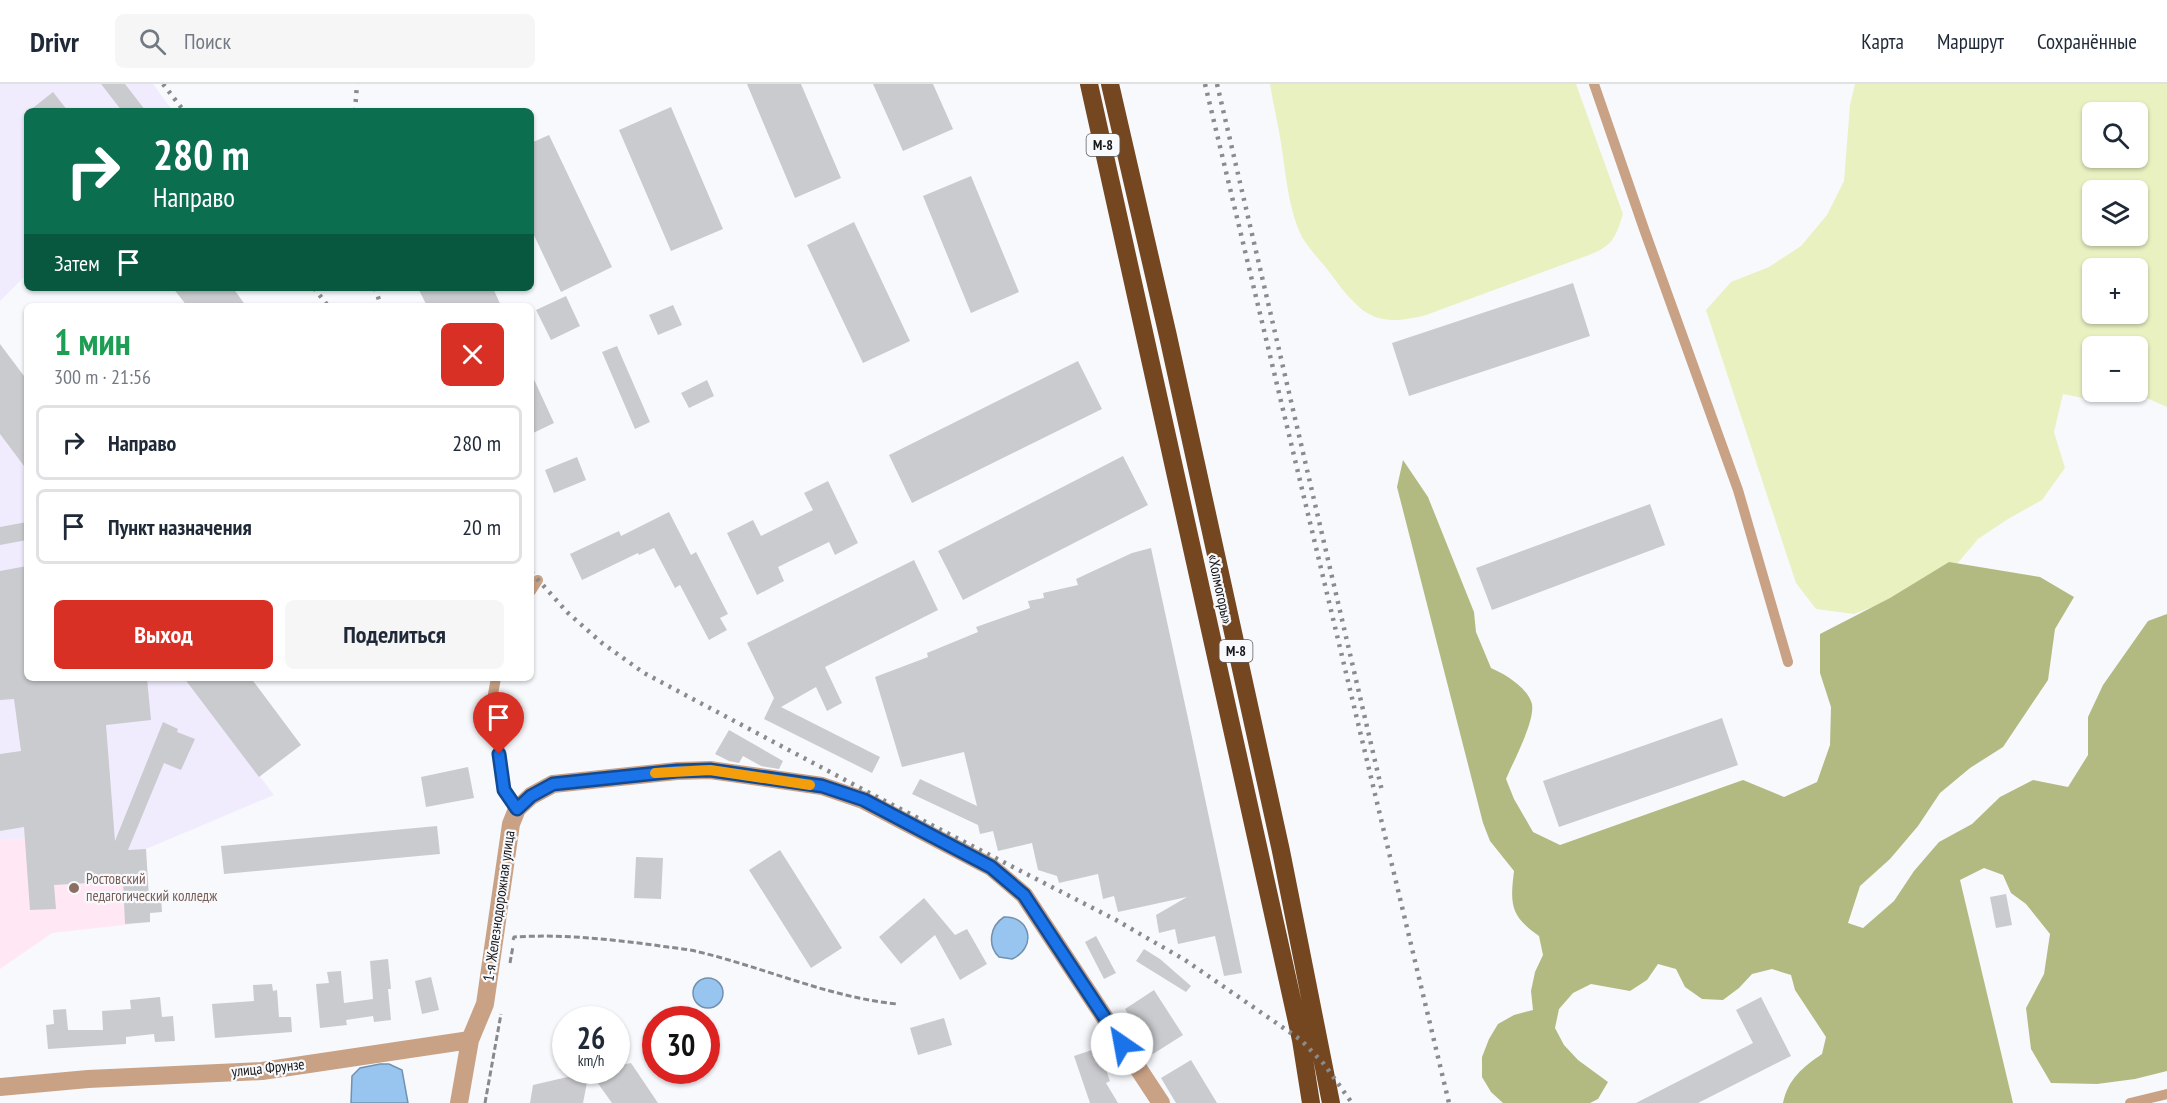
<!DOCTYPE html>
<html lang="ru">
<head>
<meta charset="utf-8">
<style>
  :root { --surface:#fff; --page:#f6f6f7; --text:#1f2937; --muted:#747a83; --line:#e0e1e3; --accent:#d93025 }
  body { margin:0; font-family:"PT Sans Narrow",sans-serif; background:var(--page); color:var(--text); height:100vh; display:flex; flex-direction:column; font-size:22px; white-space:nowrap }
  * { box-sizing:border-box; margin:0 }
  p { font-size:20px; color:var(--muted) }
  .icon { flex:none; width:33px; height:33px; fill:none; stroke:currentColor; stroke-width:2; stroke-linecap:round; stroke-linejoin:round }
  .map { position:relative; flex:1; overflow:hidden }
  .drawer { position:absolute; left:24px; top:219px; width:510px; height:378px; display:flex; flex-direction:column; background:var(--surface); border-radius:9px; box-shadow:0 2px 4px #0004 }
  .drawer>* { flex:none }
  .top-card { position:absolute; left:24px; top:24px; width:510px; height:183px; border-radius:9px; box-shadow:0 2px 4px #0004; background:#0b6e4f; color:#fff; overflow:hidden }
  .controls { position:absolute; left:2082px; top:18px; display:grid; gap:12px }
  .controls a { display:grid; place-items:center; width:66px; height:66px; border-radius:9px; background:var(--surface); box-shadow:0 2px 4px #0004; font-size:30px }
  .speed { position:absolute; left:552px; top:922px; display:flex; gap:12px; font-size:30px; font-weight:700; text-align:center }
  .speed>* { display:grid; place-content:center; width:78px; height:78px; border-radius:50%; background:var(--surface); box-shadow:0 2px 4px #0004; line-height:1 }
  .speed small { font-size:15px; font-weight:400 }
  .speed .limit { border:9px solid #d22; background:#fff; color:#111 }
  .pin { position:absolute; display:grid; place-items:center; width:51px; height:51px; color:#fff; margin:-62px -26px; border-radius:50% 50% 50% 0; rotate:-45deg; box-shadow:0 0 6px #0007 }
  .pin .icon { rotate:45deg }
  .me { position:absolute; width:66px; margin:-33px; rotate:327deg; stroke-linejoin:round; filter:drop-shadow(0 0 4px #0008) }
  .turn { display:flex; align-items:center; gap:21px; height:126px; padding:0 30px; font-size:27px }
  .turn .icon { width:78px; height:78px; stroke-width:2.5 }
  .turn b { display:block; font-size:42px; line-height:51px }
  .then { display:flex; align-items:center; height:57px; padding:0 30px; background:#0003; gap:12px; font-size:22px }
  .round { display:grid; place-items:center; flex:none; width:63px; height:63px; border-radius:9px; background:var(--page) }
  .overview { display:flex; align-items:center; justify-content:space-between; height:102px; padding:0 30px }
  h1 { font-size:36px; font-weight:700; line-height:45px; color:#1e9e55 }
  .cta { display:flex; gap:12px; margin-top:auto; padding:12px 30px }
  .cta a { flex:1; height:69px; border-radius:9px; background:var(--accent); color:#fff; font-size:24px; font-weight:700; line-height:69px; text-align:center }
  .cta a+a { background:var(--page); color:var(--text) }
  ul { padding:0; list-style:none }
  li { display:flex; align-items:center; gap:18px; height:75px; margin:0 12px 9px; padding:0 18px; border:3px solid var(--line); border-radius:9px }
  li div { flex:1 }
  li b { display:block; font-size:22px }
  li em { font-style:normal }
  header { display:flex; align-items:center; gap:36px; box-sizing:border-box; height:84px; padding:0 30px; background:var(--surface); border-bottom:2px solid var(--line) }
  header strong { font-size:28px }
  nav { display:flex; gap:33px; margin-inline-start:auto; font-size:21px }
  .search { width:420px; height:54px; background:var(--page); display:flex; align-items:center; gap:15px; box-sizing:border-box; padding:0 21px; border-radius:9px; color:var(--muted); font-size:22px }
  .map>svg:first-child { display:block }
  .industrial { fill:#f0ecfe }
  .education { fill:#ffe7f3 }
  .green { fill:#eaf1c1; fill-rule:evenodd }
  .forest { fill:#b3ba81 }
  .water { fill:#97c5ef; stroke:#7191af; stroke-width:1.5 }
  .building { fill:#cacbcf }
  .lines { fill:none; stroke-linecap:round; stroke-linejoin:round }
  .path { stroke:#89898c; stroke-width:3; stroke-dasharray:6 3; stroke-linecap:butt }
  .lane { stroke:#c9a285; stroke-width:10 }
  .street { stroke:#c9a285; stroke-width:18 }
  .highway { stroke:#754721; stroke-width:18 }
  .rail { stroke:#8a8b8d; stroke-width:4.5; stroke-dasharray:3 6; stroke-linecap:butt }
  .route-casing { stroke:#114b97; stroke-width:15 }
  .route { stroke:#1a73e8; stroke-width:10 }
  .slow { stroke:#f59e0b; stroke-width:10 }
  .education-dot { fill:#8d6e63; stroke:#f8f9fd; stroke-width:2 }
  .labels { text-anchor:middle; stroke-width:4.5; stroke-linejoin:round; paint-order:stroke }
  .shield { fill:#f8f9fd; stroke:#5b5c5d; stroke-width:1.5 }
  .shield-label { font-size:14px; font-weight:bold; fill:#181819 }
  .street-label { font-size:15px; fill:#181819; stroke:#f8f9fd }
  .education-label { font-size:15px; fill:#785e54; stroke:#f8f9fd; text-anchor:start }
</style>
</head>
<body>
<header>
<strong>Drivr</strong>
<div class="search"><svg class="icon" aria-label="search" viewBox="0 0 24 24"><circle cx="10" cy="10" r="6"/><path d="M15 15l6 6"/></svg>Поиск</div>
<nav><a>Карта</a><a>Маршрут</a><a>Сохранённые</a></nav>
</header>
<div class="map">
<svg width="2167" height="1019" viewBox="0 0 2167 1019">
  <rect width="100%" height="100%" fill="#f8f9fd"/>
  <path class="industrial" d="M0 0H153L173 27H27V190L0 217Z
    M0 350 27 386V594H184L274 711 146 765 71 770 66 754 0 755Z"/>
  <path class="education" d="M67 754 69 769 146 765 150 838 52 849 0 885V755Z"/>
  <path class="green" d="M1270 0H1576L1623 130C1615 155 1613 161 1589 171L1426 231C1377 244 1362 232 1333 193 1324 180 1310 167 1302 153 1288 124 1286 90 1281 59 1278 39 1273 20 1270 0Z
    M1855 0H2167V323L2133 308 2098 317 2063 310 2054 348 2065 384 2042 416 2008 435 1978 455 1956 481 1891 516 1854 530 1816 525 1796 499 1706 226 1731 198 1769 183 1801 162 1827 131 1844 97 1850 21ZM2092 28H2138V74H2092ZM2092 106H2138V152H2092ZM2092 184H2138V230H2092ZM2092 262H2138V308H2092Z"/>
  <path class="forest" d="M1403 376 1428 413 1474 528 1476 548 1491 584C1505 590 1528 604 1532 620 1535 638 1513 678 1506 695L1514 715 1533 748 1560 761 1743 696 1784 713 1817 698 1830 661 1831 623 1820 589V550L1890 514 1949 478 2040 493 2074 513 2055 545 2048 596 2003 663 1970 684 1940 709 1918 742 1890 775 1860 802 1848 839 1863 844 1894 817 1914 787 1939 758 1972 740 2000 713 2033 696 2068 703 2088 671V633L2103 601 2148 537 2167 530V987L2135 995 2097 1000 2051 999 2031 965 2026 924 2044 890 2050 850 2026 820 2011 809 2003 791 1984 784 1960 796 2013 1019H1783C1788 995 1803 983 1822 970L1826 953 1795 906 1791 891 1772 885 1752 890 1739 904 1723 916 1702 915 1685 903 1676 885 1658 880 1647 896 1630 907 1591 900 1573 909 1559 925 1555 944 1564 961 1578 976 1608 998 1598 1015 1590 1019H1503L1491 1008 1482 993V973L1489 955 1498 940 1514 931 1533 926 1531 907 1535 888 1543 871 1539 852C1510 832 1510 820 1514 787L1490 757 1483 739 1397 403Z"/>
  <path class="water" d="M1004 833C1031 832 1037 864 1012 875L999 873C987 861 990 842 1004 833Z
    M693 909a15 15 0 1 1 30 0a15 15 0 1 1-30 0Z
    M380 980H389L402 986 408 1019H351L352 992 360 984Z"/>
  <path class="building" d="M101 0H125L146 27H122Z
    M747 0H801L841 94 795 114Z
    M873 0H933L953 45 903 67Z
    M53 8 68 27H29Z
    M671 23 723 145 671 167 619 46Z
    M549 51 612 183 561 208 531 145V59Z
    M971 92 1019 208 971 229 923 112Z
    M854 138 910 257 863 279 807 161Z
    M1573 199 1590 252 1409 312 1392 259Z
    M173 204H233L246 222H187Z
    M418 204H493L501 222H427Z
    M566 212 580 242 551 256 536 226Z
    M673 221 682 241 658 251 649 231Z
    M0 260 27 296V386L0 350Z
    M617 262 650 338 635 345 602 268Z
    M1078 277 1102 325 912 419 889 371Z
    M531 289 554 339 531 350Z
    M707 296 714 312 689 324 681 309Z
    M1123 372 1148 421 963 516 938 467Z
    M577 373 586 396 554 409 545 386Z
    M828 397 858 459 835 471 829 458 778 483 784 497 757 511 727 449 753 436 761 452 813 426 804 409Z
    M1650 420 1665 461 1492 526 1476 484Z
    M669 428 691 471 696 468 728 530 720 534 727 546 709 556 680 501 675 504 654 464 639 471 638 469 582 496 570 470 619 447 621 452Z
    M27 438V456L0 461V443Z
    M1151 464 1189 639 1242 889 1224 892 1215 852 1178 860 1175 845 1159 849 1156 831 1187 813 1118 828 1114 812 1103 815 1098 790 1059 799 1057 792 1038 786 1032 759 998 767 993 747 980 750 978 741 912 710 920 695 977 722 964 668 902 683 875 593 928 573 927 569 978 548 976 543 1030 524 1028 517 1044 514 1043 509 1078 501 1076 495 1132 469Z
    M914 476 938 526 825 583 842 619 827 627 816 603 781 623 880 673 872 689 764 635 774 614 747 559Z
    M27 482V594H147L151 636 106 641 115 757 163 638 178 645 177 648 195 655 181 686 164 679 128 766 146 765 149 814 161 813 162 828 150 829V838L125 840 123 797 54 801 56 825 30 826 24 743 0 747V670L21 667 14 615 0 616V487Z
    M184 594H251L301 661 259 693Z
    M1722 634 1738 681 1559 743 1543 697Z
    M729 646 783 677 779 685 761 682 743 672 739 679 729 677 715 670Z
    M468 683 474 714 426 723 421 693Z
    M437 742 440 770 224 790 221 762Z
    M780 766 842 864 811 884 749 786Z
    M636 773 663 774 661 815 634 814Z
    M2006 810 2012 841 1996 844 1990 813Z
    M924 814 955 851 967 845 987 880 960 896 935 851 901 880 879 853Z
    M1096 852 1116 889 1104 895 1085 858Z
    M1144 865 1160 875 1191 902 1186 908 1136 877Z
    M388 875 391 905H388L391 936 374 938 373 932 346 936 347 941 320 944 316 900 329 899 327 888 341 887 344 919 373 915 370 877Z
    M431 893 439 926 422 930 415 897Z
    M272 900 273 907 277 906 279 933H291L292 948 215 954 212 920 254 917 253 901Z
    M1154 906 1183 951 1153 970 1125 925Z
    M160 913 162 933 173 932 175 957 155 958 154 950 126 953V960L48 965 46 941 54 940 53 926 66 925 68 946H103L102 927 131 925 130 916Z
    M1761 913 1791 972 1698 1019H1636L1753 959 1736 926Z
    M944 934 952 961 918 971 910 944Z
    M1098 964 1110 997 1106 999 1118 1019H1090L1074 972Z
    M1191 976 1217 1019H1176L1161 994Z
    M631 979 658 1019H612L589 987H616V982Z
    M589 988 583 1019H530L533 1001Z"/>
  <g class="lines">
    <path class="path" d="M513 856 514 853C561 850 608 855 654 861 669 864 685 864 699 868 766 884 828 913 897 920
      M510 879 513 862
      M485 1019 501 930"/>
    <path class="lane" d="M1594 0 1644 145 1738 406 1788 578
      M531 507 538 496
      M496 594 493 610 504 706 517 725
      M2130 1019 2167 1010"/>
    <path class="street" d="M0 1003 88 995 262 987 470 956
      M459 1019 470 956 485 920 511 740 517 725 531 712 553 700 677 687 710 686 822 702 863 716 991 783 1024 811 1161 1019"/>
    <path class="highway" d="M1089 0 1301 956 1311 1019
      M1110 0 1168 252 1281 767 1331 1019"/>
    <path class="rail" d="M163 0 184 27
      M1205 0 1449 1019
      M1217 0 1382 707
      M355 27 357 0
      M314 204 328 222
      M375 204 381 222
      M531 488 568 529 602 559 644 589 879 714 1116 836 1185 876 1301 956 1324 980 1352 1019"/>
  </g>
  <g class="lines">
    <defs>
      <path id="route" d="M499 670 504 706 517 725 531 712 553 700 677 687 710 686 822 702 864 716 991 783 1024 811 1122 960"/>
    </defs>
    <use href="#route" class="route-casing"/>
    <use href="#route" class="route"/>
    <path class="slow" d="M655 689 710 686 810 701"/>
  </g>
  <circle class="education-dot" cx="74" cy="804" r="6"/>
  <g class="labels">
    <g class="shield">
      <rect x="1086.5" y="50" width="33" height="22" rx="4.5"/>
      <rect x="1219.5" y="556" width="33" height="22" rx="4.5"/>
    </g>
    <g class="shield-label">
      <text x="1103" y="66">М-8</text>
      <text x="1236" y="572">М-8</text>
    </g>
    <g class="street-label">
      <text transform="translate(1220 505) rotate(78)" y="5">«Холмогоры»</text>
      <text transform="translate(499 822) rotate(-82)" y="5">1-я Железнодорожная улица</text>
      <text transform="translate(268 984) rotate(-6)" y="5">улица Фрунзе</text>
    </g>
    <g class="education-label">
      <text x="86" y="800">Ростовский<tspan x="86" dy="17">педагогический колледж</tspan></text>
    </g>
  </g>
</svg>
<div class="controls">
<a><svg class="icon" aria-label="search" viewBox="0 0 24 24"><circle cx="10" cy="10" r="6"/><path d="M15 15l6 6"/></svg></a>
<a><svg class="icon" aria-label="layers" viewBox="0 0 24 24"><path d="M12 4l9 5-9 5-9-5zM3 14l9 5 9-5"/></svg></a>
<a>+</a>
<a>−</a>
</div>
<div class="speed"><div>26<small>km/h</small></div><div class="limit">30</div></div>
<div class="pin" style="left:499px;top:670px;background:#d93025"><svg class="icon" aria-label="arrive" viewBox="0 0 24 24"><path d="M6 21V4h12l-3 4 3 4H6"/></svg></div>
<svg class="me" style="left:1122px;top:960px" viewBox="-20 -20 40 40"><circle r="19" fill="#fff"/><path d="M0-13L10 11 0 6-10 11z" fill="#1a73e8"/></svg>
<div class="top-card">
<div class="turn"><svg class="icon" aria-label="right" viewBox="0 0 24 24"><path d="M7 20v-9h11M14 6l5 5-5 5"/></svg><div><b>280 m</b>Направо</div></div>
<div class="then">Затем<svg class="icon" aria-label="arrive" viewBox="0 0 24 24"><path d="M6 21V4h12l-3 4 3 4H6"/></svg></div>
</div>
<section class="drawer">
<div class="overview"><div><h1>1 мин</h1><p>300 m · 21:56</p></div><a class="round" style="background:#d93025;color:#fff"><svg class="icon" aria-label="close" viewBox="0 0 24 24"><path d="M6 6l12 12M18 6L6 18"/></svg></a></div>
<ul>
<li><svg class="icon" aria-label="right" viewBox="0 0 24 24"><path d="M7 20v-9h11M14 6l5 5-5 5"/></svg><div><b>Направо</b></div><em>280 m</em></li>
<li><svg class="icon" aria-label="arrive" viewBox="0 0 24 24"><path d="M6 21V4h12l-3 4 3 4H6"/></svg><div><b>Пункт назначения</b></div><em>20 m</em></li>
</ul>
<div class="cta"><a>Выход</a><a>Поделиться</a></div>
</section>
</div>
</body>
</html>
